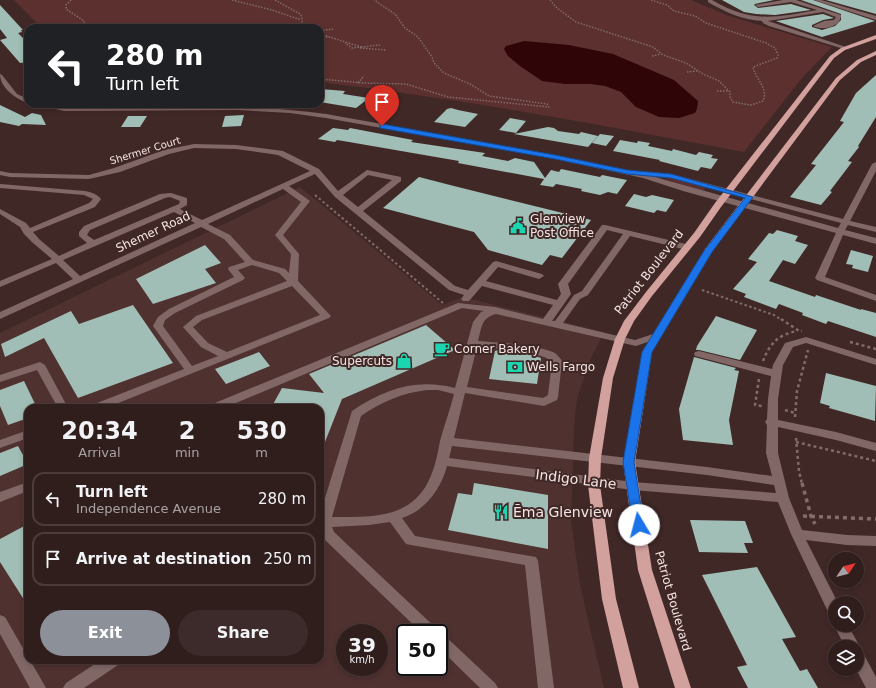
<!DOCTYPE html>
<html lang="en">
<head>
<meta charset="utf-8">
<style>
  :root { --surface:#301e1d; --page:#3c2b2a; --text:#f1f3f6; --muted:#a8a2a4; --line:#4b3c3b; --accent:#8c9099 }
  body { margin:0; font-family:"DejaVu Sans",sans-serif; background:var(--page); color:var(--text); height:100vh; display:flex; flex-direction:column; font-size:15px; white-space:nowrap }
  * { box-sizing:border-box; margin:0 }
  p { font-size:13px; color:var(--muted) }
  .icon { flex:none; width:22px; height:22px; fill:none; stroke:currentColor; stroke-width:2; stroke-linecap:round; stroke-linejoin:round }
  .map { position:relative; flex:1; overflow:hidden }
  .side { position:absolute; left:24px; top:404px; width:300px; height:260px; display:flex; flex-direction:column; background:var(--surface); border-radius:12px; box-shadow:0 2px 6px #0003,0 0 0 1px var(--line) }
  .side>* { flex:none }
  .banner { position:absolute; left:24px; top:24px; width:300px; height:84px; border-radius:12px; box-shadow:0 2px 6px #0003,0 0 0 1px var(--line); background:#202124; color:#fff; overflow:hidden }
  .needle { width:26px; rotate:55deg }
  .tools { position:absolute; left:828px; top:552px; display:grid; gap:8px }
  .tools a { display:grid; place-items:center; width:36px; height:36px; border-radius:50%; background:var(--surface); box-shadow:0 2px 6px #0003,0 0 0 1px var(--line); font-size:20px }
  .speed { position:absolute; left:336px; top:624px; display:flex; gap:8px; font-size:20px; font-weight:700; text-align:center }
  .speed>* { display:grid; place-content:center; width:52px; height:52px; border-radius:50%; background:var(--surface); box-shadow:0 2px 6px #0003,0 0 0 1px var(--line); line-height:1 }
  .speed small { font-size:10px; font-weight:400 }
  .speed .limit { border:2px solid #111; border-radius:6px; background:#fff; color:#111 }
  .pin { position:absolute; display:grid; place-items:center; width:34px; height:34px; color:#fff; margin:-41px -17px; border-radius:50% 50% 50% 0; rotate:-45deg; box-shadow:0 0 4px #0007 }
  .pin .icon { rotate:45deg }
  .me { position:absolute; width:44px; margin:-22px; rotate:352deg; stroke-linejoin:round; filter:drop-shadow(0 0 3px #0008) }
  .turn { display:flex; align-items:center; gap:14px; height:84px; padding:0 16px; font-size:18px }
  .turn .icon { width:52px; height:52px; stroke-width:2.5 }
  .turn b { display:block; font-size:28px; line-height:34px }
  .eta { display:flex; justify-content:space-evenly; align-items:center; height:68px; text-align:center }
  .eta b { font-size:24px; font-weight:600; line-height:28px }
  .cta { display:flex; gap:8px; margin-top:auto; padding:8px 16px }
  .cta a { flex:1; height:46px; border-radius:24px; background:var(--accent); color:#fff; font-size:16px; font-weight:600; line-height:46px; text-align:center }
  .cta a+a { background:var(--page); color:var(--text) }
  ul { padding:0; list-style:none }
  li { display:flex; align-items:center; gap:12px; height:54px; margin:0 8px 6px; padding:0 8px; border:2px solid var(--line); border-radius:12px }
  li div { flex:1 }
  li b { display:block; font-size:15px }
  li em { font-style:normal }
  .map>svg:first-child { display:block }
  .built { fill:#4f3130; fill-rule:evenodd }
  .green { fill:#5c302f }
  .water { fill:#300507 }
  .building { fill:#a0beb5 }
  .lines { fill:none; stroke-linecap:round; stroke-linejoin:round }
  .path-far3 { stroke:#816c6b; stroke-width:1.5; stroke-dasharray:1.5 1.5; stroke-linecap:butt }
  .path-far2 { stroke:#816c6b; stroke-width:2; stroke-dasharray:2.5 2.5; stroke-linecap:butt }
  .path-far1 { stroke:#816c6b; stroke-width:2.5; stroke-dasharray:3 3; stroke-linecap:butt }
  .path { stroke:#816c6b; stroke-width:3.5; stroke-dasharray:4 4; stroke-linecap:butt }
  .minor { fill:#816867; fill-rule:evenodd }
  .major { fill:#d2a09d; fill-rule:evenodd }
  .route { fill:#1a73e8; stroke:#114b97 }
  .labels { text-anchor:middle; stroke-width:4; stroke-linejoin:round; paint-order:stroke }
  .far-street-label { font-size:10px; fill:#f5e5e4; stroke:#402827 }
  .poi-label { font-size:12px; fill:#f5e5e4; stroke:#402827; text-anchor:start }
  .street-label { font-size:12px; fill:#f5e5e4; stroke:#402827 }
  .near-street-label { font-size:14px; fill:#f5e5e4; stroke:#402827 }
  .near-poi-label { font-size:14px; fill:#f5e5e4; stroke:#402827; text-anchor:start }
</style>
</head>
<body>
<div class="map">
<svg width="876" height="688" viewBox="0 0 876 688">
  <rect width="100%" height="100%" fill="#402827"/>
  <path class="built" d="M300 187 442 305 463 297 604 332 591 358 577 398 574 426 571 520 580 585 604 688H0V333ZM28 408H320V660H28ZM345 633H379V667H345ZM405 633H439V667H405Z"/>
  <path class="green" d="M14 0H691L729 16 832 47 801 79 744 152C603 125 462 99 320 82V28H42Z
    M668 177 704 186 706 187 704 190H700L665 179Z"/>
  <path class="water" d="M524 41 569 45 613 54 674 80 698 101 697 109 695 113 679 118 659 117 636 107 621 92 605 86 591 84H565L542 81 520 66 508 56 504 49 506 46Z"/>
  <path class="building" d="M722 0H774L755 4 754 5 758 8 791 4 811 10 775 15 756 14 744 12Z
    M801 0H813L875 21 822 37 776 21 823 14 834 18 823 20 812 25V27L822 30 835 26 841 20V14Z
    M826 0H876V14Z
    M0 5 23 30H21L22 32 18 33 28 43V62L20 63 0 40 7 38 0 29Z
    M876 75V117L858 146 859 147 848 161 852 162 830 191 832 192 821 205 790 197 816 165 811 164 844 122 840 121 856 93Z
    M320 89 345 91 343 94 369 98 356 108 320 102Z
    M0 105 25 117 32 113 41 115 46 125 22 124 19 126 0 122Z
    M451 108 458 110 478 114 465 127 434 122 447 109Z
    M244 115 241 126 222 127 225 116Z
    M128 116H147L140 127H121Z
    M510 118 526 121 516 133 499 130Z
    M548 127 554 128 558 131 579 134 581 132 598 136 588 147 514 134Z
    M333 128 348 130 350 128 413 140 411 142 485 153 482 156 508 161 515 158 534 162 545 178 551 170 559 172 561 169 600 177 602 175 627 180 617 194 608 192 600 195 581 191 582 189 556 184 553 187 540 185 544 179 458 163 459 161 349 142 337 140 335 142 318 139Z
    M600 134 614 136 606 146 592 143Z
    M620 140 637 143 638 141 650 143 648 146 672 151 673 149 696 155 699 152 713 155 711 158 718 159 711 169 701 167 698 171 659 161 660 160 613 151Z
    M419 177 450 185 591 220 562 258 550 255 542 265 488 250 474 232 383 208Z
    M634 194 646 197 652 195 674 200 666 212 657 210 654 213 625 206Z
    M777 230 798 236 795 241 808 245 795 264 783 260 769 281 815 297 816 295 861 310V309L876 313V337L828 321 826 324 802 315 803 313 779 304 776 309 744 297 746 294 733 289 757 262 748 259 769 233 773 234Z
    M205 245 221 263 205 269 216 283 153 304 136 279Z
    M851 250 873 256 868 272 852 268 853 265 846 264Z
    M133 305 173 363 78 398 44 338 5 357 1 344 71 311 79 324Z
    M716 316 757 330 740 360 699 350H696L697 346Z
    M426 325 455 350 342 399 321 452 320 408H271L282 388 324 393 309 374Z
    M498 350 528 354 541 358 537 384 489 379 495 351Z
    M259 352 270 366 226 384 215 369Z
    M694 357 736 368 734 370 739 371 729 420 733 445 683 440 679 409Z
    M826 373 876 386 875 421 829 408 830 406 820 403Z
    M24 381 37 408H28V418L8 425 0 406V390Z
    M18 446 28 464 0 476V453Z
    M474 483 548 495V549L448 530 458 493 472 495Z
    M690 520 745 521 753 543H744L748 553 699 552Z
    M28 524V606L0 562V539Z
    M757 567 796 637 782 639 800 671 807 669 818 688H748L737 667 747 665 702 575Z"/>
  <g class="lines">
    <path class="path-far3" d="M71 0 66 5V9L84 21V28
      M232 0 272 10 301 20
      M275 0 300 14 302 17V25L305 28
      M550 0 557 8 576 22 653 47 663 55 686 63 703 74 719 81 730 92V97L733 102 751 105 763 101C769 89 755 78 753 67L777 58 778 55 775 48 766 43 706 23 695 16 674 11 667 5 651 0
      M320 31 333 29
      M320 34 361 47 352 48 345 43
      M320 36 328 37
      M361 47 380 45
      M360 48 386 50
      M652 56 661 54
      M687 72 697 71
      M320 79 364 83 406 84 448 97 549 107 547 104 489 96 470 84 444 73 434 63 432 57 418 37 405 28 395 14 374 0
      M358 83 364 76
      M717 91H729"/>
    <path class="path-far2" d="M315 195 443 303
      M702 290 774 315 782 320"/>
    <path class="path-far1" d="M781 319 799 331H802
      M850 342 876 349
      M763 361C770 343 778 335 797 331
      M759 379 755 405 762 406
      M785 410 795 413
      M795 417 797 391 808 350
      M796 438 799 471 802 484
      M796 442 876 461"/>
    <path class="path" d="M802 483 811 516 815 524
      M803 516 876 519"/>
    <path class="minor" d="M708 0H712C751 23 774 18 817 10L791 2 758 7 755 5 783 0H796L841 15C841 27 823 31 813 26L824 21 834 20 836 17 823 12 768 21 849 48 844 49 769 26 763 23 762 21C743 20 725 12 708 2Z
      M814 0H821L876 16V20Z
      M0 74 2 75 17 94 28 99V103C16 99 0 88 0 74Z
      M35 104H48L64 107C151 107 239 102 326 114L555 155 647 174 651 172 671 174 843 219 872 164 876 162V171L850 221 876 227V232L848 225 845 230 876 238V244L843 235 825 277 876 295V301L817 280 815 278 836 233 683 191 643 178 555 159 326 118 290 113 238 110 64 111ZM655 177 671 178 698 185 841 223 838 228Z
      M194 144 236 145 283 151 319 169 338 191 367 170 401 177V181L363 211 455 286 468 290 493 262 496 261 542 274 544 276 539 279 498 267 486 281 557 300 561 294 558 284 602 225H605L690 245 691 247 687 250 630 236 588 295 580 299 563 323 635 340 656 333 661 336 659 338 636 346 496 314C481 318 482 327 478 341 500 343 534 344 553 352 557 354 560 358 562 361L558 397 557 400 544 406 465 393 454 438 707 467 772 476 766 453 767 425 765 422 767 419 768 399 771 376 695 356 694 354 695 352 699 351 772 369 773 365 785 343 806 337 876 359V365L806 343 793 347 783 365 778 399V420L836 432 876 443V451L836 440 778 427V453L789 498 802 530 847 535 876 536V546L847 545 806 540 838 603H835V618L830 616 791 534 778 502 633 490 447 466C441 489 425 511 402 518L415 536 536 557 538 561 554 688H538L525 565 411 545 406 544 390 522 369 525 332 527 334 532 437 629 439 633 444 635 495 683 498 688H480L439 648V633H422L324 539 320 529V514L352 411C385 389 416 378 455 388L473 322 481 312 484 311 462 308 224 408H209L210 405 458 303 495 307 543 319 553 305 482 286 469 301H463L461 299 464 295 449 290 335 197 315 174 289 186 310 201 283 235 299 254 298 281 329 314 331 316 329 318 106 408H91L92 405 184 369 153 326 158 317 169 309 234 277 228 269 229 267 245 262 224 239 201 227 0 319V312L73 279 56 263 0 287V281L52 259 33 243 24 234 20 227 0 214V209L26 223 30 228 89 203 93 199 84 195 0 188V184L85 191C91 192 97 194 101 199L95 207 33 232 39 239 59 256 87 243 79 236V232L84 226 160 194 171 193 187 198V205L180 209 202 220 310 171 278 155 236 149 194 148 169 154 120 172 89 179 10 177 0 175V171L10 173 89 175 114 168 164 150ZM368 175 392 180 358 207 343 195ZM283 189 301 202 275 235 291 254 289 273 285 269 253 260 230 235 208 224ZM170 197 180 201 179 204 94 240 87 235 90 230 165 198ZM174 212 195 223 80 276 63 260ZM607 230 623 234 582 291 574 295 555 321H552L571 294 568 284ZM252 265 279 273 287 281 196 316 183 327 201 347 218 356 192 366 163 326 165 320 175 313 243 280 245 278 238 270ZM292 286 320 315 227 352 208 343 193 327 202 320ZM477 347C494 349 541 350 552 362L548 395 543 398 467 387ZM427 390H438L454 394C450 410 444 426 440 441 435 469 428 498 398 510 379 518 353 517 332 517L361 416C381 402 402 393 427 390ZM452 446 707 475 774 485 776 493 633 482 449 458Z
      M40 362 45 365 68 408H58L37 370 0 382V375Z
      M28 430V438L0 448V440Z
      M28 482V491L0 502V492Z
      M0 615 5 617 28 657V660H30L46 688H30L0 634Z
      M835 623V625H848L860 647 859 650 862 651 876 677V688H866L856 669 857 647H845L834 625Z
      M101 660H120L118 665 84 688H63L66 683Z"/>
    <path class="major" d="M876 35V39L845 50 834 58 721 207 700 237 652 296 634 321 625 339 613 378 601 458 600 485 616 599 639 688H623L602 599 588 485 589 458 603 378 615 339 624 321 646 292 694 233 715 203 830 56 841 48Z
      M876 51V55L861 62 840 80 712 252 652 352 635 462 652 570 691 688H675L638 570 623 462 642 352 705 249 836 78 857 60Z"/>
  </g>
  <path class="route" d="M382 124 555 155 627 170 671 174 753 197 712 252 652 352 634 462 644 525 643 528 639 529 635 528 633 525 623 462 642 352 704 251 745 198 671 178 627 174 555 159 380 128V125Z"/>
  <defs>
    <symbol id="civic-bare" viewBox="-9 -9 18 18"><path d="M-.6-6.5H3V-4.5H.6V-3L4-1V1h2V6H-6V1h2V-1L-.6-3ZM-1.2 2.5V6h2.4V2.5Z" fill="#1bd5b1" stroke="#402827" stroke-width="2.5" paint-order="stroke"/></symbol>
    <symbol id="cafe-bare" viewBox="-9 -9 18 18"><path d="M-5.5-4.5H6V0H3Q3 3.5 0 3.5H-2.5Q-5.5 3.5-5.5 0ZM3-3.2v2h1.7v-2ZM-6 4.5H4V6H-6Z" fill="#1bd5b1" stroke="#402827" stroke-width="2.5" paint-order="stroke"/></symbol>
    <symbol id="shop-bare" viewBox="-9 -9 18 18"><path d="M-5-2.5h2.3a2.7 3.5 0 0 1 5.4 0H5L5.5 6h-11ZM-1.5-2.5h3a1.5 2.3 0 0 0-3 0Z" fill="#1bd5b1" stroke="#402827" stroke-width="2.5" paint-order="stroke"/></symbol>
    <symbol id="bank-bare" viewBox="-9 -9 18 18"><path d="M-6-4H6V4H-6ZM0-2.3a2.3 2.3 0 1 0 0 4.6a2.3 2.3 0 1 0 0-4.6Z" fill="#1bd5b1" stroke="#402827" stroke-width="2.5" paint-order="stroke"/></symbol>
    <symbol id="restaurant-bare" viewBox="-9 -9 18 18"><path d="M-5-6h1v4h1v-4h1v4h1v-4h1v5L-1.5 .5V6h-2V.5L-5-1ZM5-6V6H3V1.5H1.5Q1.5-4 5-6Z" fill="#1bd5b1" stroke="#402827" stroke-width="2.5" paint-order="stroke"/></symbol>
  </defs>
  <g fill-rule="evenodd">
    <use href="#civic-bare" x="507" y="215" width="22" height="22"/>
    <use href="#cafe-bare" x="431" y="338" width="22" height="22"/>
    <use href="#shop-bare" x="393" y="350" width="22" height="22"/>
    <use href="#bank-bare" x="504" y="356" width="22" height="22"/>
    <use href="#restaurant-bare" x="490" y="501" width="22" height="22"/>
  </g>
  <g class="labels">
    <g class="far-street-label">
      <text transform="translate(145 150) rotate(-17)" y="4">Shermer Court</text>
    </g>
    <g class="poi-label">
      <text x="530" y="223">Glenview<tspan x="530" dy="14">Post Office</tspan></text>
      <text x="454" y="353">Corner Bakery</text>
      <text x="392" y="365" text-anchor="end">Supercuts</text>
      <text x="527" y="371">Wells Fargo</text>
    </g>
    <g class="street-label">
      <text transform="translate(153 232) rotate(-25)" y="4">Shemer Road</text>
      <text transform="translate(649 272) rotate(-52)" y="4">Patriot Boulevard</text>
      <text transform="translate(673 601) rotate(74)" y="4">Patriot Boulevard</text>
    </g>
    <g class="near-street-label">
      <text transform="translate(576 479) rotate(7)" y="5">Indigo Lane</text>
    </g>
    <g class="near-poi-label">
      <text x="513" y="517">Ēma Glenview</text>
    </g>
  </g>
</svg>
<div class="tools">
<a><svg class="needle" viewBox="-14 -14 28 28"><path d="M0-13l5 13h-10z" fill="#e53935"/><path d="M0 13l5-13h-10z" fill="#a8a2a4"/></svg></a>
<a><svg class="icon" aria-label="search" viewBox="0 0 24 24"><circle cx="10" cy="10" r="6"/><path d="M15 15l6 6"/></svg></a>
<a><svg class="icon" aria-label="layers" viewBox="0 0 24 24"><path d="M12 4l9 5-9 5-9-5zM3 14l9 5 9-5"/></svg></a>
</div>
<div class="speed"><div>39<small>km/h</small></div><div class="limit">50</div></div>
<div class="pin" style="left:382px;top:126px;background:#d93025"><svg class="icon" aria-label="arrive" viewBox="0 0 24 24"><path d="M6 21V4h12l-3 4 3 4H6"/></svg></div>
<svg class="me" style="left:639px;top:525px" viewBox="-20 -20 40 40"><circle r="19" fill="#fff"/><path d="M0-13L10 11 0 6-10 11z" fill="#1a73e8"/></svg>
<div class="banner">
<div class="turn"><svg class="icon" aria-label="left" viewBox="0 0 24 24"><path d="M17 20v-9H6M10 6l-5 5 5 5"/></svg><div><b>280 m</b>Turn left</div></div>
</div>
<section class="side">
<div class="eta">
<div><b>20:34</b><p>Arrival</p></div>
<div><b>2</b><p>min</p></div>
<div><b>530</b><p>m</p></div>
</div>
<ul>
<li><svg class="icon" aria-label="left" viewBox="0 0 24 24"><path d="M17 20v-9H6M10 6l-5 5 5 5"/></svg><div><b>Turn left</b><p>Independence Avenue</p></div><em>280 m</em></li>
<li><svg class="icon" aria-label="arrive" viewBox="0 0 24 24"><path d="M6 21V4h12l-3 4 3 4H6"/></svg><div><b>Arrive at destination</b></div><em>250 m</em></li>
</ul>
<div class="cta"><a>Exit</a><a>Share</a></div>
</section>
</div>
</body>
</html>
